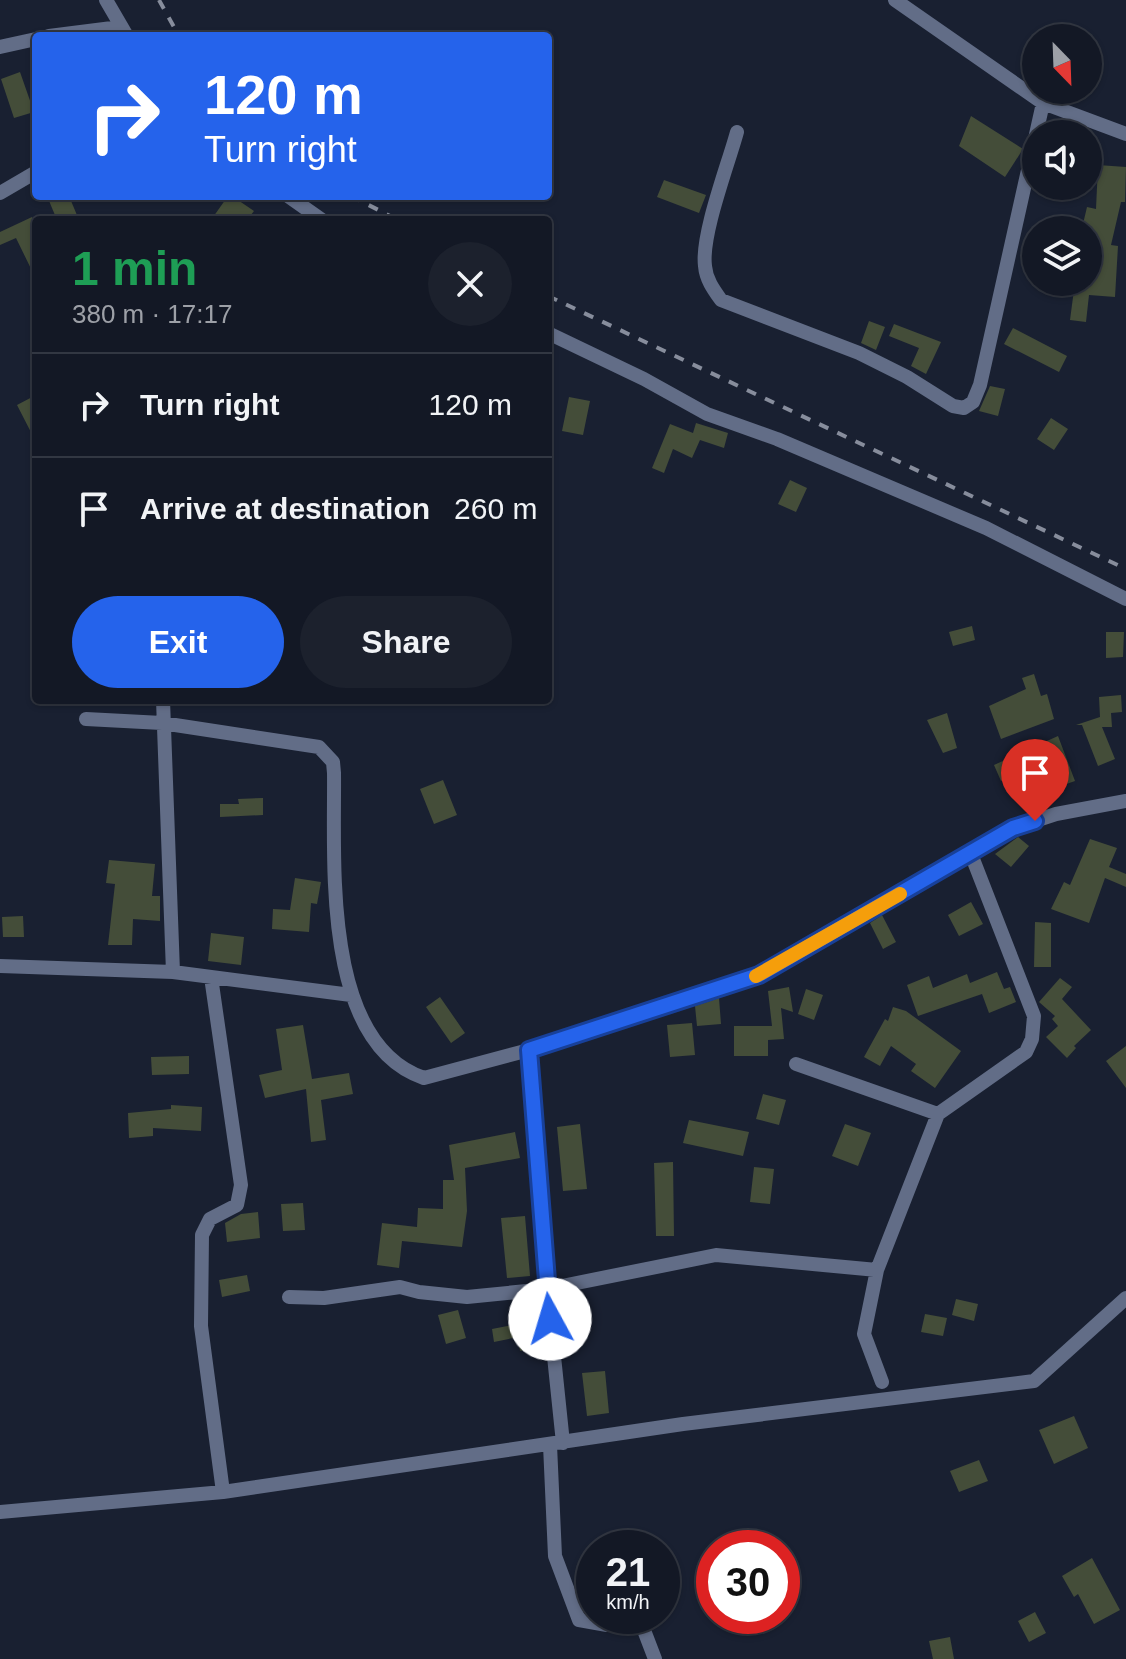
<!DOCTYPE html>
<html lang="en">
<head>
<meta charset="utf-8">
<style>
  :root { --surface:#131825; --page:#1c212d; --text:#f1f3f6; --muted:#9da0a7; --line:#323742; --accent:#2563eb }
  body { margin:0; font-family:Helvetica,sans-serif; background:var(--page); color:var(--text); height:100vh; display:flex; flex-direction:column; font-size:30px; white-space:nowrap }
  * { box-sizing:border-box; margin:0 }
  p { font-size:26px; color:var(--muted) }
  .icon { flex:none; width:44px; height:44px; fill:none; stroke:currentColor; stroke-width:2; stroke-linecap:round; stroke-linejoin:round }
  .map { position:relative; flex:1; overflow:hidden }
  .panel { position:absolute; left:32px; top:216px; width:520px; height:488px; display:flex; flex-direction:column; background:var(--surface); border-radius:8px; box-shadow:0 2px 6px #0004,0 0 0 2px var(--line) }
  .panel>* { flex:none }
  .hud { position:absolute; left:32px; top:32px; width:520px; height:168px; border-radius:8px; box-shadow:0 2px 6px #0004,0 0 0 2px var(--line); background:#2563eb; color:#fff; overflow:hidden }
  .needle { width:52px; rotate:157deg }
  .buttons { position:absolute; left:1022px; top:24px; display:grid; gap:16px }
  .buttons a { display:grid; place-items:center; width:80px; height:80px; border-radius:50%; background:var(--surface); box-shadow:0 2px 6px #0004,0 0 0 2px var(--line); font-size:40px }
  .speed { position:absolute; left:576px; top:1530px; display:flex; gap:16px; font-size:40px; font-weight:700; text-align:center }
  .speed>* { display:grid; place-content:center; width:104px; height:104px; border-radius:50%; background:var(--surface); box-shadow:0 2px 6px #0004,0 0 0 2px var(--line); line-height:1 }
  .speed small { font-size:20px; font-weight:400 }
  .speed .limit { border:12px solid #d22; background:#fff; color:#111 }
  .pin { position:absolute; display:grid; place-items:center; width:68px; height:68px; color:#fff; margin:-82px -34px; border-radius:50% 50% 50% 0; rotate:-45deg; box-shadow:0 0 8px #0007 }
  .pin .icon { rotate:45deg }
  .me { position:absolute; width:88px; margin:-44px; rotate:354deg; stroke-linejoin:round; filter:drop-shadow(0 0 6px #0008) }
  .turn { display:flex; align-items:center; gap:28px; height:168px; padding:0 40px; font-size:36px }
  .turn .icon { width:104px; height:104px; stroke-width:2.5 }
  .turn b { display:block; font-size:56px; line-height:68px }
  .round { display:grid; place-items:center; flex:none; width:84px; height:84px; border-radius:42px; background:var(--page) }
  .head { display:flex; align-items:center; justify-content:space-between; height:136px; padding:0 40px }
  h1 { font-size:48px; font-weight:700; line-height:60px; color:#1e9e55 }
  .button { display:flex; gap:16px; margin-top:auto; padding:16px 40px }
  .button a { flex:1; height:92px; border-radius:48px; background:var(--accent); color:#fff; font-size:32px; font-weight:700; line-height:92px; text-align:center }
  .button a+a { background:var(--page); color:var(--text) }
  ul { padding:0; list-style:none }
  li { display:flex; align-items:center; gap:24px; height:104px; padding:0 40px; border-top:2px solid var(--line) }
  li div { flex:1 }
  li b { display:block; font-size:30px }
  li em { font-style:normal }
  .map>svg:first-child { display:block }
  .building { fill:#444d39 }
  .lines { fill:none; stroke-linecap:round; stroke-linejoin:round }
  .street { stroke:#626d87; stroke-width:14 }
  .rail { stroke:#878d9c; stroke-width:4; stroke-dasharray:10 10; stroke-linecap:butt }
  .route-casing { stroke:#184099; stroke-width:20 }
  .route { stroke:#2563eb; stroke-width:14 }
  .slow { stroke:#f59e0b; stroke-width:14 }
</style>
</head>
<body>
<div class="map">
<svg width="1126" height="1659" viewBox="0 0 1126 1659">
  <rect width="100%" height="100%" fill="#192031"/>
  <path class="building" d="M20 72 34 112 14 118 1 79Z
    M971 116 1023 149 1005 177 959 146Z
    M1098 165 1126 167 1125 202H1121L1111 245 1118 246 1115 297 1089 295 1086 322 1070 320 1075 282H1088V225L1083 224 1087 207 1096 209Z
    M664 180 706 195 699 213 657 197Z
    M47 196H69L79 220H57Z
    M228 196H232L254 211 247 220H211Z
    M32 217 36 225V279L16 238 0 245V232Z
    M869 321 885 327 876 350 861 343Z
    M894 324 941 342 926 374 911 366 919 348 889 336Z
    M1013 328 1067 356 1059 372 1004 344Z
    M990 386 1005 389 998 416 979 411Z
    M36 395V442L17 405Z
    M569 397 590 401 583 435 562 431Z
    M1051 418 1068 429 1054 450 1037 439Z
    M696 423 728 433 724 448 700 440 692 458 673 449 664 473 652 468 670 424 693 433Z
    M790 480 807 488 796 512 778 504Z
    M972 626 975 640 953 646 949 632Z
    M1106 632H1124L1123 657 1106 658Z
    M1034 674 1041 696 1047 694 1054 719 1001 739 989 706 1026 689 1022 678Z
    M1121 695 1122 712 1111 713 1112 727H1102L1115 759 1098 766 1082 725H1076L1100 717 1099 697Z
    M947 713 957 748 943 753 927 720Z
    M1058 736 1075 781 1055 788 1054 785 1040 790 1035 777 1049 772 1038 745Z
    M1016 755 1031 787 1019 792 1011 776 1001 781 994 765Z
    M443 780 457 815 434 824 420 789Z
    M263 798V815L220 817V804H239L238 799Z
    M1018 837 1029 846 1011 867 995 854Z
    M1090 839 1117 848 1109 867 1126 874V887L1105 878 1089 923 1051 909 1064 882 1070 885Z
    M109 860 155 864 152 896H160V921L133 919 132 945H108L115 884 106 883Z
    M295 878 321 882 317 904 311 903 309 932 272 929 273 909 290 910Z
    M971 902 983 924 959 936 948 915Z
    M882 915 896 942 883 949 870 923Z
    M23 916 24 937H3L2 917Z
    M1035 922 1051 923V967H1034Z
    M211 933 244 937 241 965 208 961Z
    M997 972 1004 989 1010 987 1016 1002 989 1013 982 994 918 1016 907 985 929 976 933 988 967 974 970 983Z
    M1060 978 1072 987 1062 999 1091 1030 1074 1046 1076 1048 1067 1058 1046 1037 1058 1026 1052 1019 1055 1016 1039 1002Z
    M789 987 793 1012 781 1008 784 1039 768 1040V1056H734V1026H772L768 991Z
    M806 989 823 995 814 1020 798 1014Z
    M440 997 465 1033 451 1043 426 1007Z
    M719 998 721 1024 697 1026 695 1006Z
    M893 1007 906 1011 961 1051 935 1088 911 1071 916 1064 891 1046 880 1066 864 1057 885 1019 888 1021Z
    M692 1023 695 1055 670 1057 667 1025Z
    M303 1025 312 1079 349 1073 353 1094 321 1100 326 1140 311 1142 306 1089 265 1098 259 1075 282 1070 276 1029Z
    M1126 1046V1088L1106 1061Z
    M189 1056V1074L152 1075 151 1057Z
    M763 1094 786 1100 779 1125 756 1119Z
    M171 1105 202 1107 201 1131 153 1128V1136L129 1138 128 1113 171 1109Z
    M689 1120 749 1132 743 1156 683 1143Z
    M580 1124 587 1189 563 1191 557 1127Z
    M845 1124 871 1133 858 1166 832 1156Z
    M515 1132 520 1158 465 1168 467 1211 462 1247 402 1241 399 1268 377 1265 382 1223 417 1227 418 1208 443 1209V1180H454L449 1145Z
    M673 1162 674 1236H656L654 1163Z
    M754 1167 774 1169 770 1204 750 1202Z
    M303 1203 305 1230 283 1231 281 1204Z
    M258 1212 260 1238 227 1242 225 1223 241 1214Z
    M525 1216 530 1276 507 1278 501 1218Z
    M247 1275 250 1291 222 1297 219 1280Z
    M956 1299 978 1304 974 1321 952 1315Z
    M458 1310 466 1338 446 1344 438 1315Z
    M539 1312 543 1348 520 1351 518 1337 494 1342 492 1329 517 1324 516 1315Z
    M925 1314 947 1318 943 1336 921 1332Z
    M605 1371 609 1413 587 1416 582 1373Z
    M1074 1416 1088 1448 1054 1464 1039 1430Z
    M979 1460 988 1481 959 1492 950 1471Z
    M1092 1558 1120 1610 1094 1624 1078 1594 1074 1597 1062 1576Z
    M1035 1612 1046 1633 1029 1642 1018 1621Z
    M950 1637 954 1659H933L929 1641Z"/>
  <g class="lines">
    <path class="street" d="M106 0 127 36
      M895 0 1043 103 1126 134
      M49 36 120 27
      M0 47 36 39
      M737 132C728 165 701 235 705 266 706 279 713 289 721 300L859 353 907 377 953 406 964 408 973 402 980 385 1043 103
      M0 193 36 172
      M288 196 322 220
      M548 333 644 379 707 414 777 439 986 528 1126 599
      M163 700 173 972
      M86 719 162 723 319 747 333 762 334 773C335 860 321 1043 424 1078L529 1050 759 975 1013 828 1056 814 1126 801
      M0 966 173 972 351 995
      M211 977 241 1185 237 1205 210 1219 202 1235 201 1326 223 1492
      M529 1050 547 1289 563 1443
      M796 1064 938 1114
      M289 1297 324 1298 400 1287 419 1292 467 1297 547 1289 716 1255 877 1270
      M882 1382 864 1334 877 1270 938 1114 1026 1052 1032 1039 1034 1016 971 854
      M550 1445 555 1556 579 1620 607 1625 632 1620 642 1625 655 1659
      M0 1512 223 1492 683 1424 1034 1381 1126 1298"/>
    <path class="rail" d="M159 0 179 36
      M351 196 398 220
      M548 296 1126 569"/>
  </g>
  <g class="lines">
    <defs>
      <path id="route" d="M550 1319 529 1050 759 975 1013 828 1035 821"/>
    </defs>
    <use href="#route" class="route-casing"/>
    <use href="#route" class="route"/>
    <path class="slow" d="M756 976 900 894"/>
  </g>
</svg>
<div class="buttons">
<a><svg class="needle" viewBox="-14 -14 28 28"><path d="M0-13l5 13h-10z" fill="#e53935"/><path d="M0 13l5-13h-10z" fill="#9da0a7"/></svg></a>
<a><svg class="icon" aria-label="sound" viewBox="0 0 24 24"><path d="M4 9h4l5-4v14l-5-4H4zM17 9q2 3 0 6"/></svg></a>
<a><svg class="icon" aria-label="layers" viewBox="0 0 24 24"><path d="M12 4l9 5-9 5-9-5zM3 14l9 5 9-5"/></svg></a>
</div>
<div class="speed"><div>21<small>km/h</small></div><div class="limit">30</div></div>
<div class="pin" style="left:1035px;top:821px;background:#d93025"><svg class="icon" aria-label="arrive" viewBox="0 0 24 24"><path d="M6 21V4h12l-3 4 3 4H6"/></svg></div>
<svg class="me" style="left:550px;top:1319px" viewBox="-20 -20 40 40"><circle r="19" fill="#fff"/><path d="M0-13L10 11 0 6-10 11z" fill="#2563eb"/></svg>
<div class="hud">
<div class="turn"><svg class="icon" aria-label="right" viewBox="0 0 24 24"><path d="M7 20v-9h11M14 6l5 5-5 5"/></svg><div><b>120 m</b>Turn right</div></div>
</div>
<section class="panel">
<div class="head"><div><h1>1 min</h1><p>380 m · 17:17</p></div><a class="round"><svg class="icon" aria-label="close" viewBox="0 0 24 24"><path d="M6 6l12 12M18 6L6 18"/></svg></a></div>
<ul>
<li><svg class="icon" aria-label="right" viewBox="0 0 24 24"><path d="M7 20v-9h11M14 6l5 5-5 5"/></svg><div><b>Turn right</b></div><em>120 m</em></li>
<li><svg class="icon" aria-label="arrive" viewBox="0 0 24 24"><path d="M6 21V4h12l-3 4 3 4H6"/></svg><div><b>Arrive at destination</b></div><em>260 m</em></li>
</ul>
<div class="button"><a>Exit</a><a>Share</a></div>
</section>
</div>
</body>
</html>
